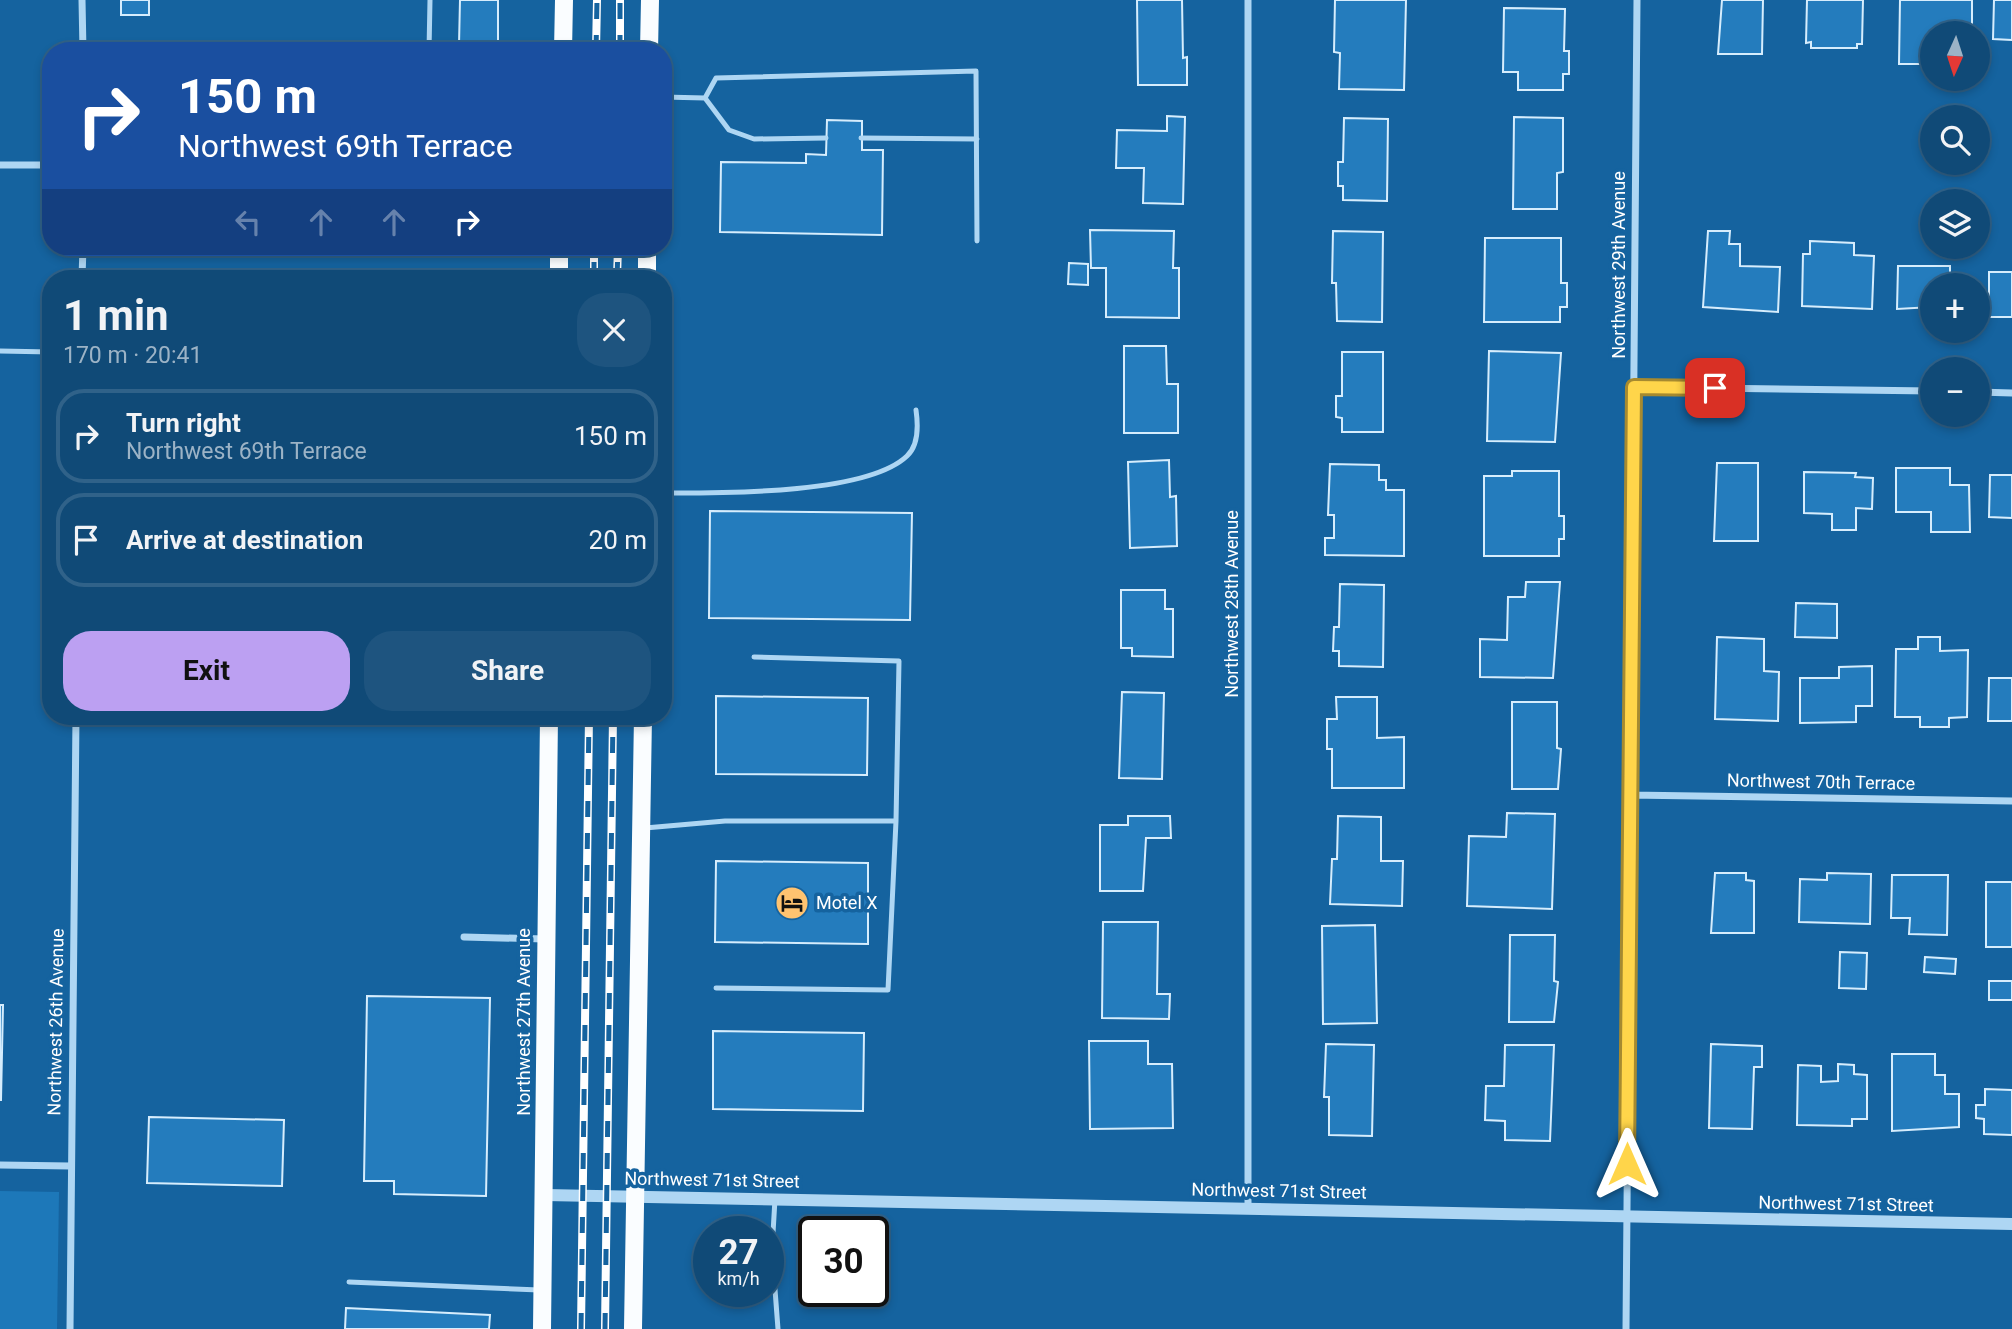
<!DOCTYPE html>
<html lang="en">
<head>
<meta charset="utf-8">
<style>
  :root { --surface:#104a77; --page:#1e547f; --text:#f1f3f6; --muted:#9cb3c6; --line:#306289; --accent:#bca0f2 }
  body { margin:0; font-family:Roboto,sans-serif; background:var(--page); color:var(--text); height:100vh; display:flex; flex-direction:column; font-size:26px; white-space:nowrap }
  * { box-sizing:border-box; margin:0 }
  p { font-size:23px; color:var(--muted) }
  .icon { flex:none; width:38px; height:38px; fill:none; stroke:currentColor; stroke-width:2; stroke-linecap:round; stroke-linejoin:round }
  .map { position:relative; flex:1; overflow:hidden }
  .panel { position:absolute; left:42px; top:270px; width:630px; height:455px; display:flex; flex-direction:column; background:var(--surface); border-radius:28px; box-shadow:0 4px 10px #0003,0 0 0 2px var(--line) }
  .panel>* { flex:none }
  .banner { position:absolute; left:42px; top:42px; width:630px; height:214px; border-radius:28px; box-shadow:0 4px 10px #0003,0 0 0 2px var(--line); background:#1a4fa0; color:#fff; overflow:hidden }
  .needle { width:46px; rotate:183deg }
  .fabs { position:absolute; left:1920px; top:21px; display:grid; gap:14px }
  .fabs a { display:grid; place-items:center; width:70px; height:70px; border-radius:50%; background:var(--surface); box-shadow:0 4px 10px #0003,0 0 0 2px var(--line); font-size:35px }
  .speed { position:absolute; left:693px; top:1216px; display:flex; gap:14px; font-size:35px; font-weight:700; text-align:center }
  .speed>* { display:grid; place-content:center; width:91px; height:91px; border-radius:50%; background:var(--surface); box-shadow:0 4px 10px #0003,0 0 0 2px var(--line); line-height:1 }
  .speed small { font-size:18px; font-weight:400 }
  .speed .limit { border:4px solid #111; border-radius:10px; background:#fff; color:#111 }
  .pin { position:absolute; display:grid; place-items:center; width:60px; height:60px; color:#fff; margin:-30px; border-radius:14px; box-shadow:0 4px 10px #0006 }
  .me { position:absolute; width:77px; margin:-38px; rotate:0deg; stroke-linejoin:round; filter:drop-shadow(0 0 5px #0008) }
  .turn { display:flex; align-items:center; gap:24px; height:147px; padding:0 21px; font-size:32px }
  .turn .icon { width:91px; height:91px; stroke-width:2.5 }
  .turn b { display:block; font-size:49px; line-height:60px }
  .lanes { display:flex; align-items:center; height:66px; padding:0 21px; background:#0003; justify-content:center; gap:35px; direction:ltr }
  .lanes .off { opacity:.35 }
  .round { display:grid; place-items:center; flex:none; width:74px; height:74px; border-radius:28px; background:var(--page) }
  .overview { display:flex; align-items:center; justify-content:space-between; height:119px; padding:0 21px }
  h1 { font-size:42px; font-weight:700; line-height:52px }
  .action { display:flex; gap:14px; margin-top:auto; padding:14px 21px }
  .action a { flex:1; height:80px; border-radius:28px; background:var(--accent); color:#111; font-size:28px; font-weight:700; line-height:80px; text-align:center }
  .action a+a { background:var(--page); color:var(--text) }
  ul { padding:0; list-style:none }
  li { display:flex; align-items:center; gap:21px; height:94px; margin:0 14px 10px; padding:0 7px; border:4px solid var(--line); border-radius:28px }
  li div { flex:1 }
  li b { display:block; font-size:26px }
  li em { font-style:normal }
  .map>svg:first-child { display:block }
  .green { fill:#1d78b9 }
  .building { fill:#247cbd; stroke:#d6edfd; stroke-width:2 }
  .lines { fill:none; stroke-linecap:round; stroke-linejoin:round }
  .service { stroke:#aed6f3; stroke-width:5 }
  .minor { stroke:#aed6f3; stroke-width:7 }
  .tertiary { stroke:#aed6f3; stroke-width:12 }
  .primary { stroke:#fafdff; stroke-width:18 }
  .rail-casing { stroke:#fff; stroke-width:8 }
  .rail { stroke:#15639f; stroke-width:5; stroke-dasharray:16; stroke-linecap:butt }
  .route-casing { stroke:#a68a30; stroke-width:18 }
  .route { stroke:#ffd54a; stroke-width:12 }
  .labels { text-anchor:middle; stroke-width:7; stroke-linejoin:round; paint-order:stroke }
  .street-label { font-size:18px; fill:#fff; stroke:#15639f }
  .poi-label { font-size:18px; fill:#fff; stroke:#15639f; text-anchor:start }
</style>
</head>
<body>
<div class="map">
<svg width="2012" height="1329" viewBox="0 0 2012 1329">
  <rect width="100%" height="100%" fill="#15639f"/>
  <path class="green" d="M0 1191 59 1192 57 1329H0Z"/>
  <path class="building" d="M121 0H149V15H121Z
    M460 0H498V46L459 45Z
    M1137 0H1182L1183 58 1187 57V85H1138Z
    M1335 0H1406L1404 90 1339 89 1340 53 1334 52Z
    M1722 0H1763L1762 54H1718Z
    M1807 0H1863L1862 44H1857V48H1811V42L1806 43Z
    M1900 0H1972V33H1932V79H1957V82H1931L1932 64H1899Z
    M1994 0H2012V40L1993 39Z
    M1504 8 1565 9 1564 51H1569V74H1563V90H1518V72H1503Z
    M1167 116 1185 117 1183 204 1143 203 1144 168H1116L1117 130 1167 131Z
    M1514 117 1563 118V172L1557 173V209H1513Z
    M1344 118 1388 119 1387 201 1343 200V186H1338V162H1343Z
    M827 120 862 121V150H883L882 235 720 232 721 162 806 163V154L826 155Z
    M1090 230 1174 231 1173 268H1179V318L1106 317V268H1091Z
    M1333 231 1383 232 1382 322 1337 321 1336 283H1332Z
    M1708 231H1730L1729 244H1740V266L1780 267 1778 312 1703 307Z
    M1485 238H1561V283H1567V307H1560V322H1484Z
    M1810 241 1854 243V255L1874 256 1872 309 1802 306 1803 254H1810Z
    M1069 263 1088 264V285L1068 284Z
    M1898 266H1950V285H1932V307L1897 309Z
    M1989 272H2012V317H1989Z
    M1124 346H1166L1167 384H1178V433H1124Z
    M1489 351 1561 353 1555 442 1487 441Z
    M1342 352H1383V432H1342V418L1336 417V396H1342Z
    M1169 460 1170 497 1176 496 1177 546 1130 548 1128 462Z
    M1717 463H1758V541H1714Z
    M1330 464 1379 465V480H1386V490H1404V556L1325 555V538H1334V515H1328Z
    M1896 468H1950V485H1969L1970 532H1931V512H1896Z
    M1512 471H1559V516H1564V539H1559V556H1484V476H1512Z
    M1804 472 1856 473 1855 477 1873 478 1872 509 1856 508V530H1832V514L1804 513Z
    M1990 475H2012V518L1989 517Z
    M710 511 912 513 910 620 709 618Z
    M1526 582H1560L1553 678 1480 677V639L1507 640 1508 597H1525Z
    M1340 584 1384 585 1383 667 1339 666V651H1333L1334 627H1339Z
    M1121 590H1165V609H1173V657L1132 656V648H1121Z
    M1796 603 1837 604V638L1795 637Z
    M1717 637 1764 639V671L1779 672 1778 721 1715 719Z
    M1918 637H1940V651L1968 650 1967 717 1949 718V727H1920V717H1895L1896 649H1918Z
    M1872 666V706H1856V722L1800 723V678H1839V667Z
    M1989 678H2012V721H1988Z
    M1122 692 1164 693 1162 779 1119 778Z
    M716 696 868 698 867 775 716 774Z
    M1336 697H1377V738L1404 737V788H1332V749H1327V719H1337Z
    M1512 702H1557V748L1561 749 1558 789H1512Z
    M1507 813 1555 814 1552 909 1467 906 1469 836 1506 837Z
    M1128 816H1170L1171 838H1146L1143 891H1100V825H1128Z
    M1338 816 1381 817V861H1403L1402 906 1330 904 1332 859H1337Z
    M716 861 868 863V944L715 942Z
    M1715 873H1746V880L1754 881V933H1711Z
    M1827 873 1871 874 1870 924 1799 922 1800 879 1827 880Z
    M1892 875H1948L1947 935 1909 934 1910 918H1891Z
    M1986 882H2012V947H1986Z
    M1103 922H1158L1157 994H1170L1169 1019 1102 1018Z
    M1375 925 1377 1023 1323 1024 1322 926Z
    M1510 935H1555L1554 981 1558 982 1554 1022H1509Z
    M1840 952 1867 953 1866 989 1839 988Z
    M1925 957 1956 959 1955 974 1924 972Z
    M1989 981H2012V1000H1989Z
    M367 996 490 998 486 1196 394 1194V1181H364Z
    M0 1005H3L1 1100H0Z
    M713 1031 864 1033 863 1111 713 1109Z
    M1089 1041H1148V1064H1172L1173 1128 1090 1129Z
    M1326 1044 1374 1045 1372 1136 1329 1135V1097H1324Z
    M1711 1044 1762 1046V1067H1754L1752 1129 1709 1128Z
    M1505 1045H1554L1550 1141 1505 1140V1121L1485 1120 1486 1086H1504Z
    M1892 1054H1935V1075H1945V1094H1959V1127L1892 1131Z
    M1838 1064 1854 1065V1074L1867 1075V1119H1852V1126L1797 1125 1798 1065 1821 1066V1082L1838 1081Z
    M1985 1089 2012 1090V1135L1984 1134V1119L1976 1118V1105H1985Z
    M149 1117 284 1120 282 1186 147 1183Z
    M346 1308 490 1315 489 1329H345Z"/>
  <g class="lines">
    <path class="service" d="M429 51 430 0
      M663 97 705 98 716 78 976 71 977 241
      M705 98 729 130 754 139 826 138
      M861 138 977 139
      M0 351 51 352
      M663 493C719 493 866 495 907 456 919 445 918 424 916 410
      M645 828 725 821H896L899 661 754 657
      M716 988 888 990 896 821
      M775 1199 772 1250 778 1329
      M349 1282 539 1290"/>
    <path class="minor" d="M82 0 83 51
      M0 165H51
      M82 278 83 247
      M1634 387 1932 391
      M1978 392 2012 393
      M1630 795 2012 801
      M464 937 545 939
      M0 1165 70 1166
      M1248 1208V0
      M70 1329 76 716
      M1626 1329 1637 0"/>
    <path class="tertiary" d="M545 1195 2012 1224"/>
    <path class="primary" d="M563 51 564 0
      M649 51 650 0
      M559 278V247
      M647 278V247
      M542 1329 549 716
      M633 1329 643 716"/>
    <defs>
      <path id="rail" d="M596 51 597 0
        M620 51V0
        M594 278V247
        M617 278 618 247
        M581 1329 589 716
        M605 1329 613 716"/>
    </defs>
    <use href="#rail" class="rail-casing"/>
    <use href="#rail" class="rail"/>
  </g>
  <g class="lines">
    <defs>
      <path id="route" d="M1627 1164 1634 387 1715 388"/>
    </defs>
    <use href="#route" class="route-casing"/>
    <use href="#route" class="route"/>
  </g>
  <defs>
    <symbol id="hotel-disc" viewBox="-11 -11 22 22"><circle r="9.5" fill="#ffc370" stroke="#15639f"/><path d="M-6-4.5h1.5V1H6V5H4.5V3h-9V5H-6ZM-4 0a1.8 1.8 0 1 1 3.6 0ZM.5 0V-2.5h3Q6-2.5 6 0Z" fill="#111"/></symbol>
  </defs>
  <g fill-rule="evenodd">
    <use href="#hotel-disc" x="773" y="884" width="38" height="38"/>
  </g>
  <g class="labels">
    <g class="street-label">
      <text transform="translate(1619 265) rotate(-90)" y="6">Northwest 29th Avenue</text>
      <text transform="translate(1232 604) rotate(-90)" y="6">Northwest 28th Avenue</text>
      <text transform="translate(1821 782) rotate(1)" y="6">Northwest 70th Terrace</text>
      <text transform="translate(56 1022) rotate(-89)" y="6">Northwest 26th Avenue</text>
      <text transform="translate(524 1022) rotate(-90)" y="6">Northwest 27th Avenue</text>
      <text transform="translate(712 1180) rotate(1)" y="6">Northwest 71st Street</text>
      <text transform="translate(1279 1191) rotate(1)" y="6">Northwest 71st Street</text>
      <text transform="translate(1846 1204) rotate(1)" y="6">Northwest 71st Street</text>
    </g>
    <g class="poi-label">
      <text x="816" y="909">Motel X</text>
    </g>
  </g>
</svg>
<div class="fabs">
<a><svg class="needle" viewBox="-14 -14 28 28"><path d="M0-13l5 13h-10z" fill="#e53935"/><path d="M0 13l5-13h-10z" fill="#9cb3c6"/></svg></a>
<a><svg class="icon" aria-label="search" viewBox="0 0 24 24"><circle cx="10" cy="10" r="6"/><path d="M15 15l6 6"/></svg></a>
<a><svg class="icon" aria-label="layers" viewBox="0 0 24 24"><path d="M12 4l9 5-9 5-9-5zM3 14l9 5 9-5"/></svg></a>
<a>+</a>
<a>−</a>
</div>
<div class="speed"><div>27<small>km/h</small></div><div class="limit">30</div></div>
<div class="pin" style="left:1715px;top:388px;background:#d93025"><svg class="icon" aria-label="arrive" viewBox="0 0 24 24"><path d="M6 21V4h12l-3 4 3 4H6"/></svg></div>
<svg class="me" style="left:1627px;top:1164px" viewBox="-20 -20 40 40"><path d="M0-17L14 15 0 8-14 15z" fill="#ffd54a" stroke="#fff" stroke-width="4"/></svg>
<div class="banner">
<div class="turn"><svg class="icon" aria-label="right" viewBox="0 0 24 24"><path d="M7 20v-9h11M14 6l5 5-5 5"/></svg><div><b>150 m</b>Northwest 69th Terrace</div></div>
<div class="lanes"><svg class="icon off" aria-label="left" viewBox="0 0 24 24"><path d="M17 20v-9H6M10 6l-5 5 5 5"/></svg><svg class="icon off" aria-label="ahead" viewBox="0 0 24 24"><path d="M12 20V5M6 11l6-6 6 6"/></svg><svg class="icon off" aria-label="ahead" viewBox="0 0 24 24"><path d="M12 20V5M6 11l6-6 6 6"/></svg><svg class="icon" aria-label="right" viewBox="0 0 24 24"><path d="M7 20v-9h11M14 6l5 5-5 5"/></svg></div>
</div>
<section class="panel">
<div class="overview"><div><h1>1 min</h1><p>170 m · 20:41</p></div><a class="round"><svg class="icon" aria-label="close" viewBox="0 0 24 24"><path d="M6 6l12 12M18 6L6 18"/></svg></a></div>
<ul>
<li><svg class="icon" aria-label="right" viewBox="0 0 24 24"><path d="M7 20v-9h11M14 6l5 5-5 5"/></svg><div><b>Turn right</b><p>Northwest 69th Terrace</p></div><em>150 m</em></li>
<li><svg class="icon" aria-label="arrive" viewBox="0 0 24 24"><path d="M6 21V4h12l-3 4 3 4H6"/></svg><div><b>Arrive at destination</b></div><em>20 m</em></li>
</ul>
<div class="action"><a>Exit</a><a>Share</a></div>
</section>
</div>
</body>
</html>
